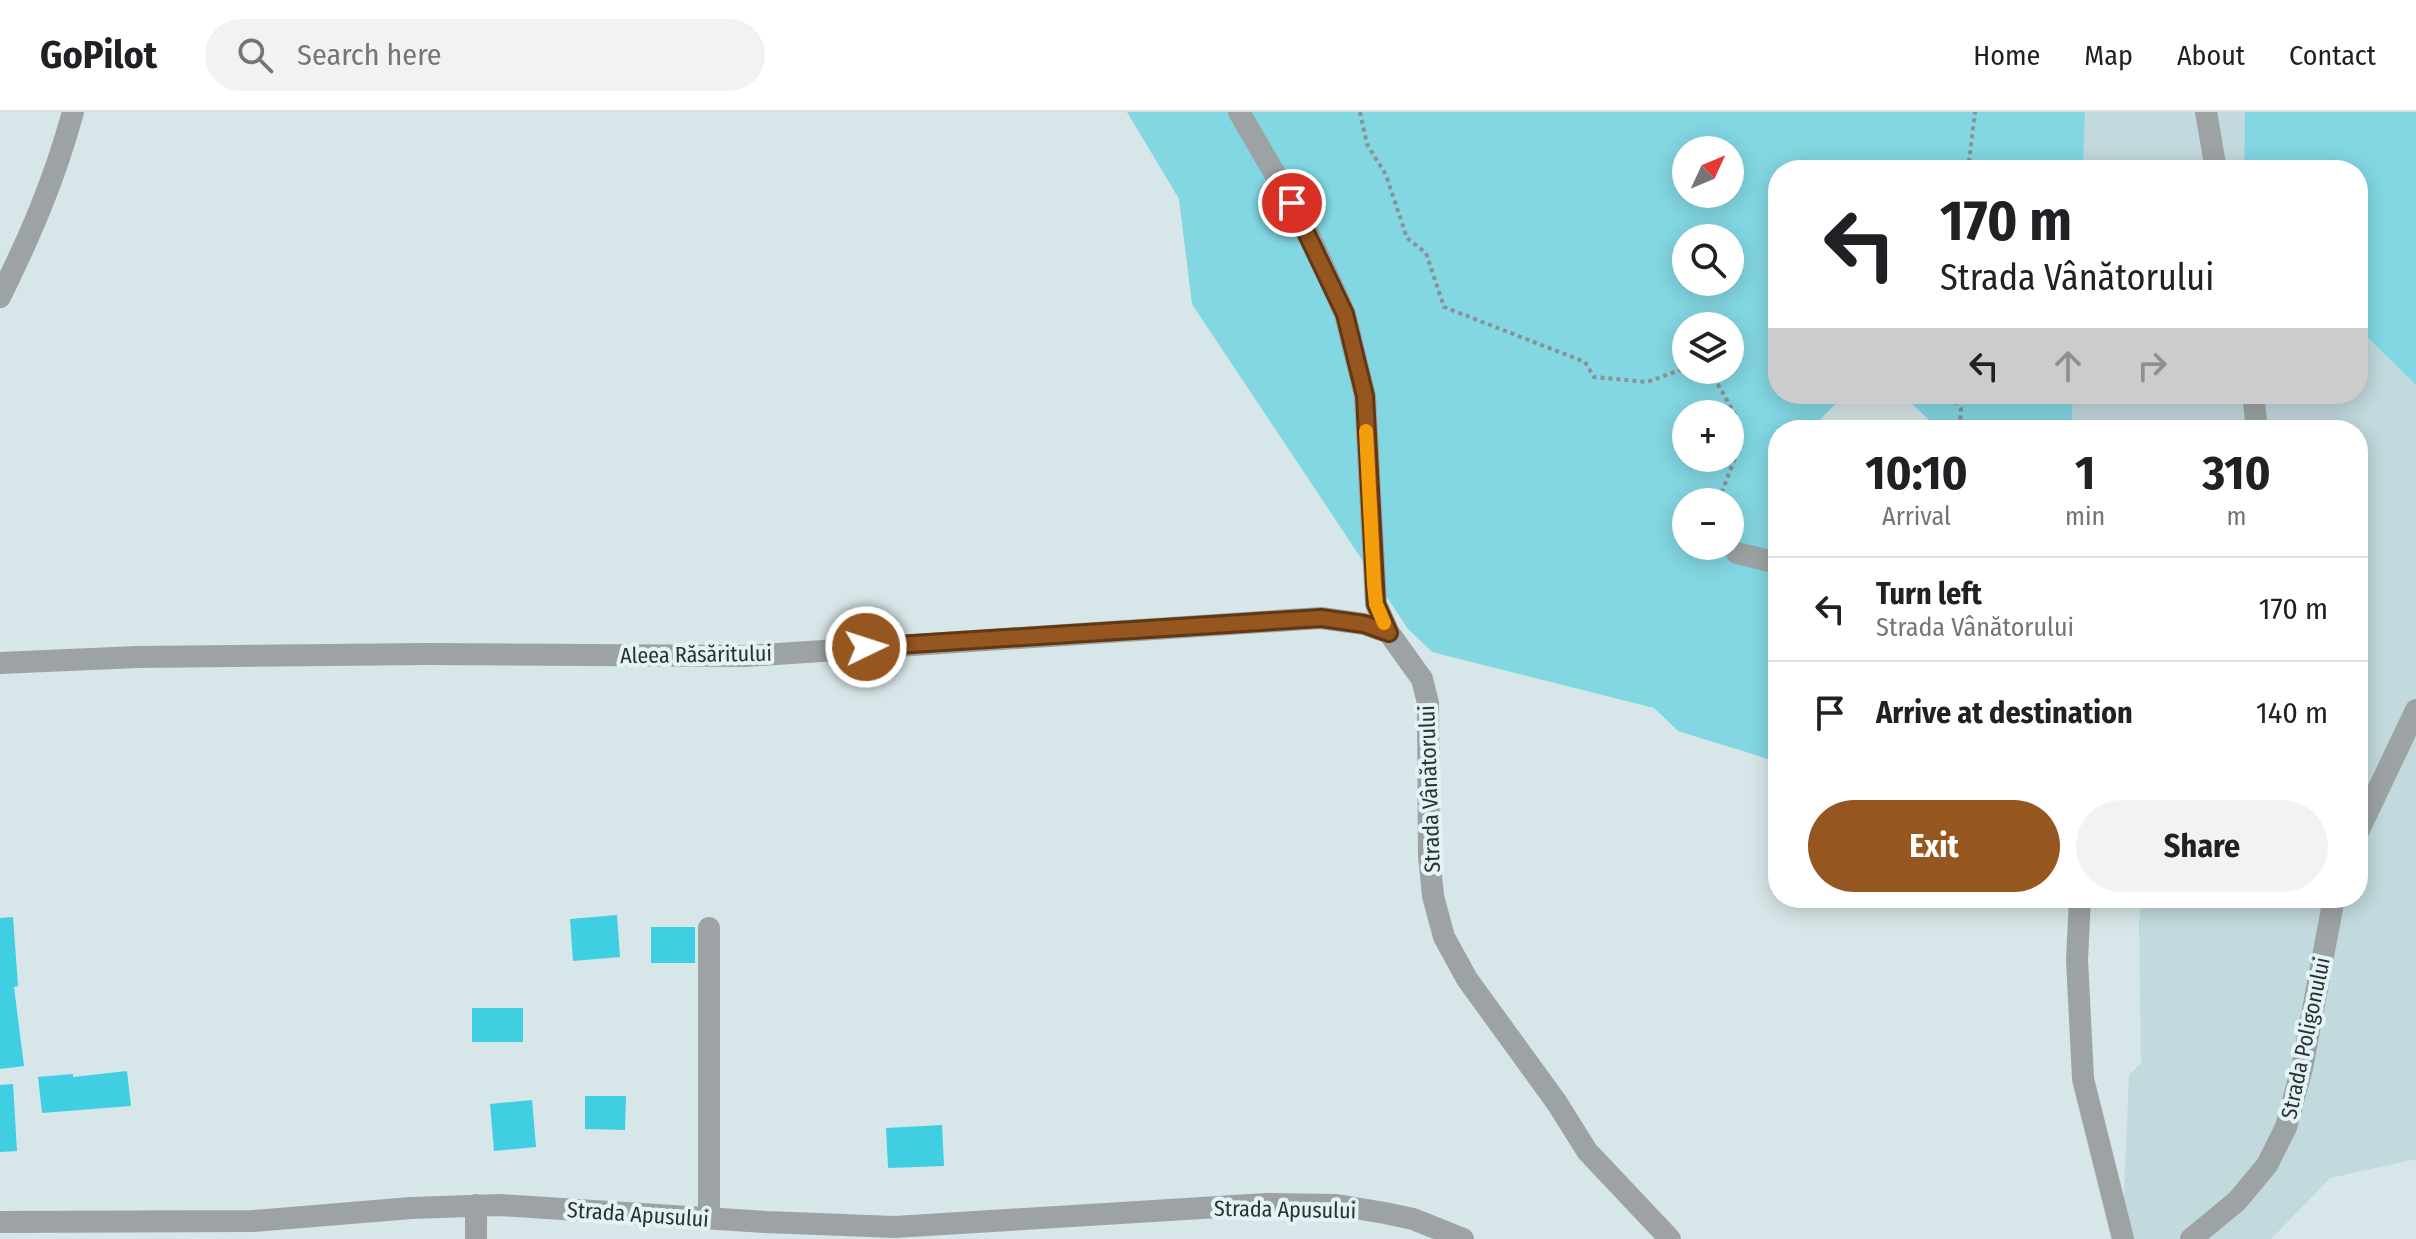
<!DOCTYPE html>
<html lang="en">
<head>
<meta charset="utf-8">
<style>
  :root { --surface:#fff; --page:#f2f2f2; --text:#202124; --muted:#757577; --line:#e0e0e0; --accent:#96561f }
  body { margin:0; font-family:"Fira Sans Condensed",sans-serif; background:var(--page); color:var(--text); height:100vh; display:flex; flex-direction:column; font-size:30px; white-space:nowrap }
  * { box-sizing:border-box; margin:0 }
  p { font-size:26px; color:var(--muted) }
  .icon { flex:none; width:44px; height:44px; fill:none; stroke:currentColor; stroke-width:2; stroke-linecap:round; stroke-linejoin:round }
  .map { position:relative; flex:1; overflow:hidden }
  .drawer { position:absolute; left:1768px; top:308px; width:600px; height:488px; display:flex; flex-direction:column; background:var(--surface); border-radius:32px; box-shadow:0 4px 20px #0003 }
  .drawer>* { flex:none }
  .guide { position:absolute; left:1768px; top:48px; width:600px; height:244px; border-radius:32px; box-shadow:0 4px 20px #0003; background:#fff; color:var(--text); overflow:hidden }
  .needle { width:52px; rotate:46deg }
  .buttons { position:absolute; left:1672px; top:24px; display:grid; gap:16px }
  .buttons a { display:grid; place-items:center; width:72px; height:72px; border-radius:50%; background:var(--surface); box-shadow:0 4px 20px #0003; font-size:40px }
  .pin { position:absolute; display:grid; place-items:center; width:68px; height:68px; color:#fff; margin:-34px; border:4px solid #fff; border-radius:50%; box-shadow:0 2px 8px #0007 }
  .me { position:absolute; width:88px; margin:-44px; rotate:86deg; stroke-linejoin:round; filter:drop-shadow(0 0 6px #0008) }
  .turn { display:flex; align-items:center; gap:28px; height:168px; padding:0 40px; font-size:36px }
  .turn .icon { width:104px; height:104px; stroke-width:2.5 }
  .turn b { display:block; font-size:56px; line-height:68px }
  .lanes { display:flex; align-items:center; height:76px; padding:0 40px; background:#0003; justify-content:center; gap:40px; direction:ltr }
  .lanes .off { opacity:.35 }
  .eta { display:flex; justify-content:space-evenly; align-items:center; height:136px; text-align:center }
  .eta b { font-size:48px; font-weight:700; line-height:56px }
  .primary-button { display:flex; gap:16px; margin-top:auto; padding:16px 40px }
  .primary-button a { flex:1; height:92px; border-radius:48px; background:var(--accent); color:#fff; font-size:32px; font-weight:700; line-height:92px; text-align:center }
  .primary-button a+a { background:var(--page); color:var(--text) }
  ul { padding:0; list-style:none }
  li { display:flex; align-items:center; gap:24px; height:104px; padding:0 40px; border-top:2px solid var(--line) }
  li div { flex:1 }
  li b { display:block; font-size:30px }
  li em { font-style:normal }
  header { display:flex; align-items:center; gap:48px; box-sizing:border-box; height:112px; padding:0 40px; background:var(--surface); border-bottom:2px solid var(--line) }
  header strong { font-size:38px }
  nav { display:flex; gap:44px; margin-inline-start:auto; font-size:28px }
  .search { width:560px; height:72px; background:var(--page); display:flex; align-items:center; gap:20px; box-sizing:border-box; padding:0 28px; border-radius:44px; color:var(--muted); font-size:30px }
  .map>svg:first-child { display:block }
  .built { fill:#c2d9dd }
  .green { fill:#82d7e3; fill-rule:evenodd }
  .building { fill:#40cfe2 }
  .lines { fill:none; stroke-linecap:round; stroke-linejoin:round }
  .path { stroke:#879293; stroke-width:4; stroke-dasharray:4 4; stroke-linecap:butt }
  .minor { stroke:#9da3a4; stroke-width:22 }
  .route-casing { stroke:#623814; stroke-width:20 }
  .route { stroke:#96561f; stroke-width:14 }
  .slow { stroke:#f59e0b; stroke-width:14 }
  .labels { text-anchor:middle; stroke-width:8; stroke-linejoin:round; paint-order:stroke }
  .street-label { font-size:22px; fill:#2c3132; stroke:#e4f4f6 }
</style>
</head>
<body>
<header>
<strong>GoPilot</strong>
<div class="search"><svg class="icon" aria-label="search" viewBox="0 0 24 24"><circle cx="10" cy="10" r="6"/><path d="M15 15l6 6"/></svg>Search here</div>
<nav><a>Home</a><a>Map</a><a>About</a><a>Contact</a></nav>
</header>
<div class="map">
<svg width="2416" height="1127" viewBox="0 0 2416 1127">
  <rect width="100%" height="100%" fill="#d7e6e8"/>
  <path class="built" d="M2085 0H2245L2244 58H2083Z
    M2358 216 2416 273V1047L2330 1066 2271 1127H2122L2129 963 2141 951 2139 811 2142 786H2358V318H2081L2072 309 2073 282H2358Z"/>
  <path class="green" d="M1127 0H2085L2083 58H1778V282H1845L1810 318H1778V650L1678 619 1654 596 1432 540 1408 517 1192 192 1179 87ZM1686 38H1730V82H1686ZM1686 126H1730V170H1686ZM1686 214H1730V258H1686ZM1686 302H1730V346H1686ZM1686 390H1730V434H1686Z
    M2245 0H2416V273L2358 216V58H2244Z
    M1902 282H2073L2072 309H2048V318H1981L1980 310 1932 311Z"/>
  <path class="building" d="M617 803 620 845 573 849 570 807Z
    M13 805 18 874 14 875 24 954 0 957V806Z
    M651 815H695V851H651Z
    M472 896H523V930H472Z
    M127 959 131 994 42 1001 38 965 73 962V965Z
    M13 972 17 1039 0 1040V973Z
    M585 984H626L625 1018 585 1017Z
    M532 988 536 1035 494 1039 490 992Z
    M942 1013 944 1054 888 1056 886 1016Z"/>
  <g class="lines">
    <path class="path" d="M1360 0 1367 32 1386 63 1407 126 1426 141 1444 195 1585 250 1594 265 1647 270 1686 256
      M1968 58 1975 0
      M1710 258 1737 306 1735 346 1718 390
      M1952 282 1961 297 1960 318"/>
    <path class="minor" d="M1239 0 1305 114 1345 202 1365 284 1376 492 1389 521 1422 567 1428 591 1429 744 1433 784 1444 825 1467 867 1557 991 1587 1039 1670 1127
      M2206 0 2216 58
      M0 185C31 122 54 69 73 0
      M2253 282 2257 318
      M1737 441 1778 451
      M0 551 137 545 427 542 746 544 1321 506 1364 512 1389 521
      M2358 720 2416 598
      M2080 786 2077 848 2083 967 2123 1127
      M709 816V1106
      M0 1110 253 1109 411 1096 499 1093 766 1110 895 1115 1266 1092 1337 1093 1385 1101 1413 1107 1463 1127
      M476 1127V1093
      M2191 1127 2237 1089 2267 1053 2286 1015 2302 956 2334 786"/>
  </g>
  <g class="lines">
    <defs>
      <path id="route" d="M866 535 1321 506 1364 512 1389 521 1376 492 1365 284 1345 202 1292 91"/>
    </defs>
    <use href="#route" class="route-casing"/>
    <use href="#route" class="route"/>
    <path class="slow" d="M1366 319 1374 472 1376 492 1384 511"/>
  </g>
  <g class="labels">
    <g class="street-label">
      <text transform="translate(696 542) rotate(-1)" y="8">Aleea Răsăritului</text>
      <text transform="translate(1429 677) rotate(-92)" y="8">Strada Vânătorului</text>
      <text transform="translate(2305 926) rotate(-78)" y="8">Strada Poligonului</text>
      <text transform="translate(1285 1097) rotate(1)" y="8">Strada Apusului</text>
      <text transform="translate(638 1102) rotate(4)" y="8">Strada Apusului</text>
    </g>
  </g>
</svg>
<div class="buttons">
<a><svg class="needle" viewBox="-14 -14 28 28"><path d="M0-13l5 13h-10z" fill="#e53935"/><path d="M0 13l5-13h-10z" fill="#757577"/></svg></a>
<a><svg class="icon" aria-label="search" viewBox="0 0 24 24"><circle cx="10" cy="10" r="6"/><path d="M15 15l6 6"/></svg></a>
<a><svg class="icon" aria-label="layers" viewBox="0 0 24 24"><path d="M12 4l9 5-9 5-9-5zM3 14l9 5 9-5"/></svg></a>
<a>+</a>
<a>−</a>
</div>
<div class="pin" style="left:1292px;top:91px;background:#d93025"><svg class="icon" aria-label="arrive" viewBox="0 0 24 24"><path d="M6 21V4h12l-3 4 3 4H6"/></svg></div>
<svg class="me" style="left:866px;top:535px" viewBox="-20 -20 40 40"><circle r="17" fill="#96561f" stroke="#fff" stroke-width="3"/><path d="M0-11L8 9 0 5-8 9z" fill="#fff"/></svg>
<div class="guide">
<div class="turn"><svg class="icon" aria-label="left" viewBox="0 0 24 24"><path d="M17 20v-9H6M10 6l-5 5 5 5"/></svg><div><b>170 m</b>Strada Vânătorului</div></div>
<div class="lanes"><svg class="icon" aria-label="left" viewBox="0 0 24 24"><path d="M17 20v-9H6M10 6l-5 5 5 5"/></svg><svg class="icon off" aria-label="ahead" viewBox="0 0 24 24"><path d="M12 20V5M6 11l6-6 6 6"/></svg><svg class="icon off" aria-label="right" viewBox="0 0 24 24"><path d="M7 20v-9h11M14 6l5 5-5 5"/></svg></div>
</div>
<section class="drawer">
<div class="eta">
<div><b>10:10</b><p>Arrival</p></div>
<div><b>1</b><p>min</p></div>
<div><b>310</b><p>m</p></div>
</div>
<ul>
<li><svg class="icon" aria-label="left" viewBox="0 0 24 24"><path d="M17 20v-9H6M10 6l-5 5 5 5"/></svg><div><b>Turn left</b><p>Strada Vânătorului</p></div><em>170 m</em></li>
<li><svg class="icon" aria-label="arrive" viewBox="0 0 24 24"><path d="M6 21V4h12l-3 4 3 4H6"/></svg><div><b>Arrive at destination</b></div><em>140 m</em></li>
</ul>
<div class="primary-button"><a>Exit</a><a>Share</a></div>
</section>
</div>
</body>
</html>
